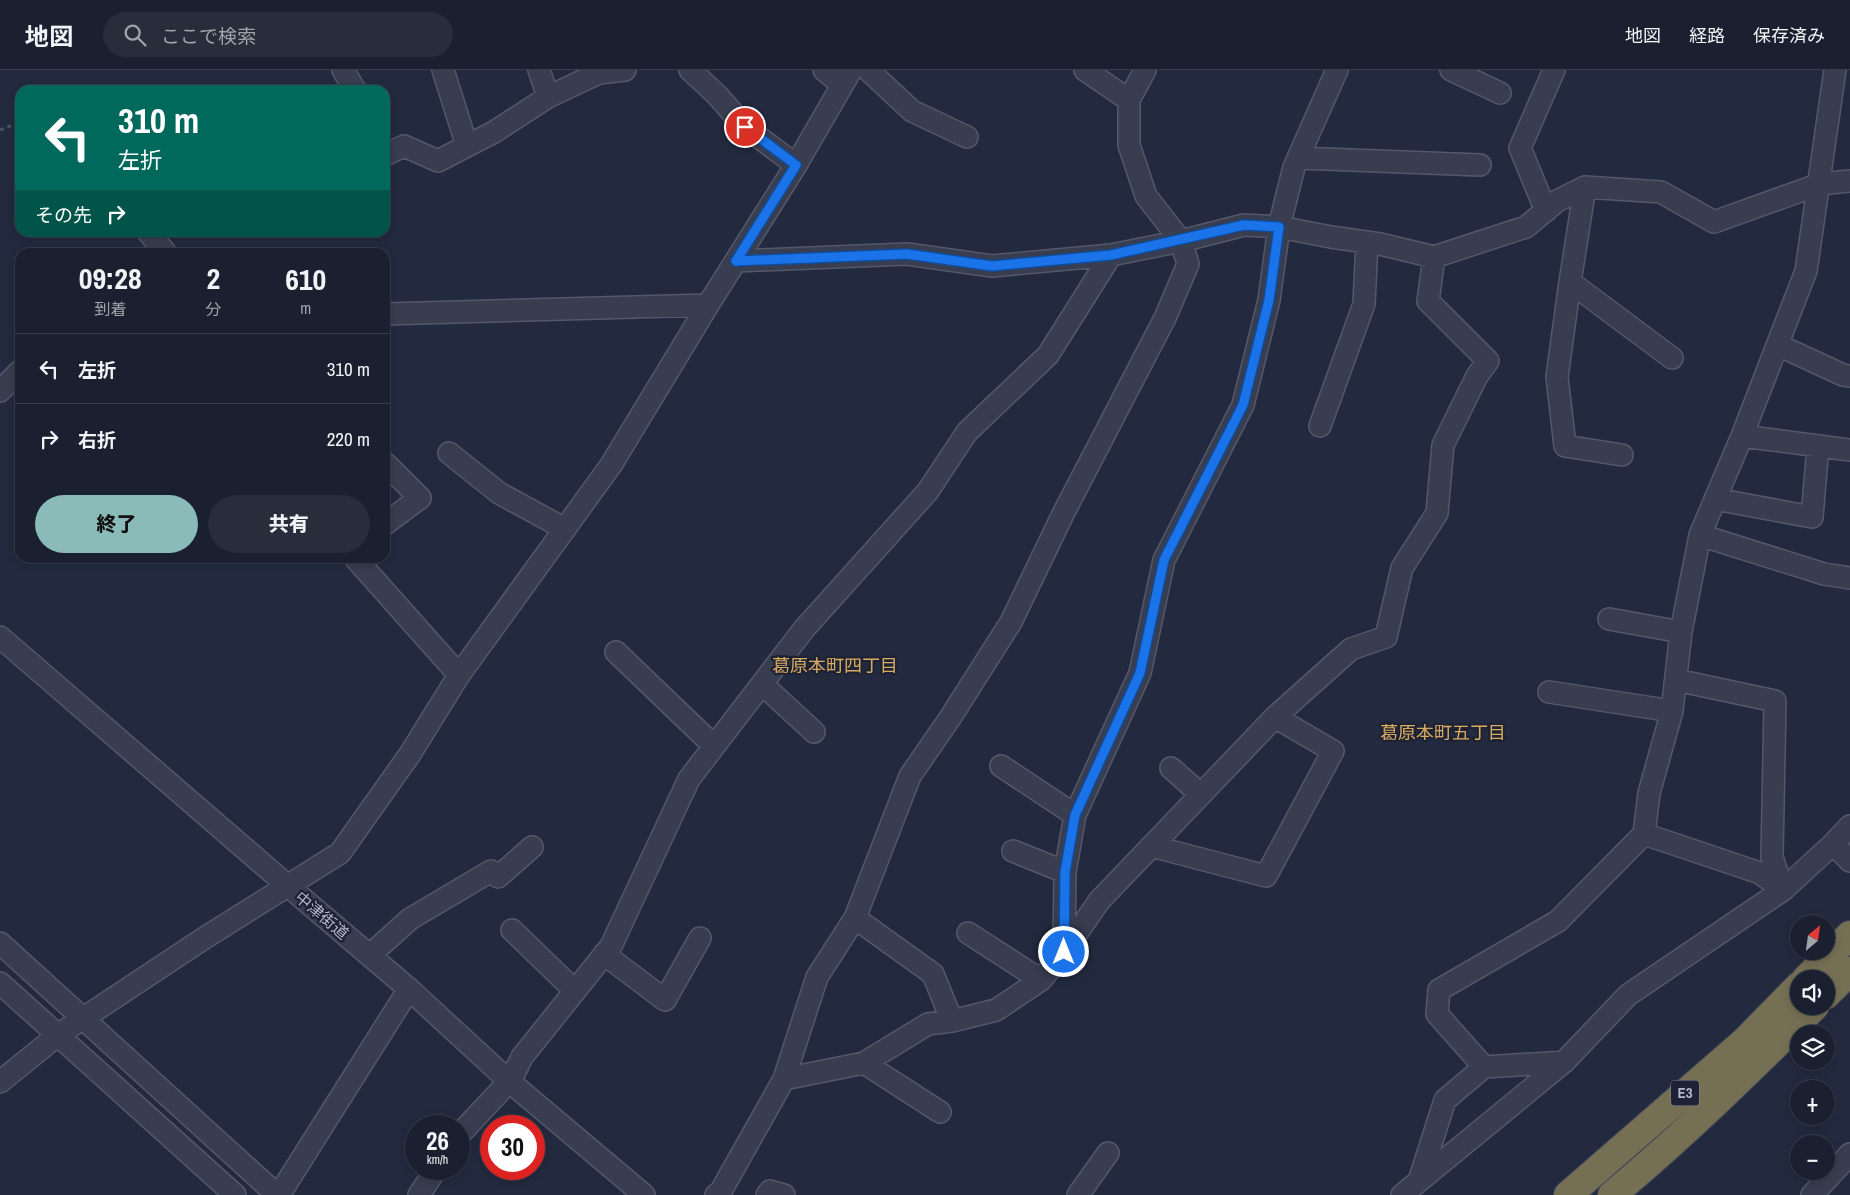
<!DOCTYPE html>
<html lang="ja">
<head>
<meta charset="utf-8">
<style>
  :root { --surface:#1a202f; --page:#272d3b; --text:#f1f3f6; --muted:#9fa3aa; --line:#383e4b; --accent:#8bbbb9 }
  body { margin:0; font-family:"Archivo Narrow","Noto Sans JP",sans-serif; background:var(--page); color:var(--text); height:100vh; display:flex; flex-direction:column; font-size:19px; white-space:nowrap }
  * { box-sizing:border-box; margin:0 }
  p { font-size:16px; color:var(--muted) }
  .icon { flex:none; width:28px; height:28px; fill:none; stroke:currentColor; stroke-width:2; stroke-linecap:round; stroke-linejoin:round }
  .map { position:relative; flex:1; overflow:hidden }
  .details { position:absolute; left:15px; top:178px; width:375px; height:315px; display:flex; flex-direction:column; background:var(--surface); border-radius:15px; box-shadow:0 2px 8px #0003,0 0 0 1px var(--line) }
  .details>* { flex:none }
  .hud { position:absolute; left:15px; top:15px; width:375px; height:152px; border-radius:15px; box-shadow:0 2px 8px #0003,0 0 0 1px var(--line); background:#00695c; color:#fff; overflow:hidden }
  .needle { width:32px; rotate:29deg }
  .fabs { position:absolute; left:1790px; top:845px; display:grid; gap:10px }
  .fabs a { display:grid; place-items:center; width:45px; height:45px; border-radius:50%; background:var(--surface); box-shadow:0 2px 8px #0003,0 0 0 1px var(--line); font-size:25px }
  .speed { position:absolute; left:405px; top:1045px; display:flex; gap:10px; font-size:25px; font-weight:700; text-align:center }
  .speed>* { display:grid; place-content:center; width:65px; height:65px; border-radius:50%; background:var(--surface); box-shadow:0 2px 8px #0003,0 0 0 1px var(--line); line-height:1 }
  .speed small { font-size:12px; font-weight:400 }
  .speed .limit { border:8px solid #d22; background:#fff; color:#111 }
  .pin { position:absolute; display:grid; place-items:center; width:42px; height:42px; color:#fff; margin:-21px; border:2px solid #fff; border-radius:50%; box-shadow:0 1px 5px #0007 }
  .me { position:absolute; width:55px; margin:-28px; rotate:0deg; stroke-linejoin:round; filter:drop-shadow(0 0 4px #0008) }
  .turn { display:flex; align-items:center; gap:18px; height:105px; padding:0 20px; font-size:22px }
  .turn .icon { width:65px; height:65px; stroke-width:2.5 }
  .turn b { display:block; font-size:35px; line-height:42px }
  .then { display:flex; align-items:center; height:48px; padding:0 20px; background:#0003; gap:10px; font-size:19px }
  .eta { display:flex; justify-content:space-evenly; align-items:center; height:85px; text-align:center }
  .eta b { font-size:30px; font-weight:800; line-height:35px }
  .action { display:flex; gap:10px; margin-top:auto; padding:10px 20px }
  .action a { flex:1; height:58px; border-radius:30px; background:var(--accent); color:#111; font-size:20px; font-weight:800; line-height:58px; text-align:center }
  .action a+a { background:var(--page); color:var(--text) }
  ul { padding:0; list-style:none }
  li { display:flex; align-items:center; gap:15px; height:70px; padding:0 20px; border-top:1px solid var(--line) }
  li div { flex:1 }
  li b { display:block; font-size:19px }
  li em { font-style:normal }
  header { display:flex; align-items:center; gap:30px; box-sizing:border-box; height:70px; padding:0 25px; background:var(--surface); border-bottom:1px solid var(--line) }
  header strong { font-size:24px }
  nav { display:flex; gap:28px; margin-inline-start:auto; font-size:18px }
  .search { width:350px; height:45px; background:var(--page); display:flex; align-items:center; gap:12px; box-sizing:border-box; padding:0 18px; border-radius:28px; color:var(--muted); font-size:19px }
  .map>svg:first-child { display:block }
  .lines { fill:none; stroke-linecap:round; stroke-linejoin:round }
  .minor-casing { stroke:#53586a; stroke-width:24 }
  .highway-casing { stroke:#404557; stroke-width:30 }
  .path { stroke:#44555d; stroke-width:3; stroke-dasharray:4 4; stroke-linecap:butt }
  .minor { stroke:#383d4f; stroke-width:21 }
  .highway { stroke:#756f54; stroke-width:28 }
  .route-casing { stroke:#114b97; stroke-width:12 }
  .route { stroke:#1a73e8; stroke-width:9 }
  .labels { text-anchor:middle; stroke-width:4.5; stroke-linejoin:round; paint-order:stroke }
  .shield { fill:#1d2234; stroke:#878b9d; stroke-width:1 }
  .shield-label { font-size:15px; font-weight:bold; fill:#b4b8ca }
  .street-label { font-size:16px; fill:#b4b8ca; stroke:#1d2234 }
  .neighbourhood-label { font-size:18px; fill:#d9ab60; stroke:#1d2234 }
</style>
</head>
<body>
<header>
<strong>地図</strong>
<div class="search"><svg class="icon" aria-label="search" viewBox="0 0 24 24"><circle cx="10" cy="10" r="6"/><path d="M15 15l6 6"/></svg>ここで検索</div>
<nav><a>地図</a><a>経路</a><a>保存済み</a></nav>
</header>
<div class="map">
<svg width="1850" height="1125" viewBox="0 0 1850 1125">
  <rect width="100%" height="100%" fill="#232a3f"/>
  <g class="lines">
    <defs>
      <path id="minor" d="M343 0 355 20
        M443 0 467 76
        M539 0 548 27
        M690 0 717 25 745 57 796 95
        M824 0 842 15
        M868 0 912 41 967 67
        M1085 0 1129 30
        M1451 0 1500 23
        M385 85 404 76 438 91 494 62 548 27 599 3 625 0
        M1299 88 1480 95
        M1585 117 1570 212 1672 288
        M1546 141 1520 78 1554 0
        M148 162 165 182
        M736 191 907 184 992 196 1111 185 1181 171 1244 155 1279 157 1331 167 1380 174 1434 187 1526 157 1557 131 1585 117 1661 122 1714 152 1820 114 1850 111
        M1570 212 1557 307 1565 376 1622 385
        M385 244 708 235
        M1778 275 1843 305 1850 306
        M0 321 20 301
        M1320 356 1364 234 1367 172
        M1742 366 1850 380
        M449 383 499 423 565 459
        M385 393 420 428 385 454
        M1715 429 1812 447 1818 376
        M1700 465 1824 504 1850 508
        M355 488 459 605
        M1609 549 1681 562
        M0 567 288 816 409 919 510 1012 644 1125
        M616 582 714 676
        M1676 610 1775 631 1772 787 1783 820
        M762 614 814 662
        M1549 622 1672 641
        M1001 696 1075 745
        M1171 698 1200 724
        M1644 764 1760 803 1783 820
        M1833 774 1850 791
        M1151 776 1266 806 1333 681 1275 647
        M1013 781 1065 802
        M855 848 933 904 952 951
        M512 860 575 921
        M968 863 1041 910
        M0 873 277 1125
        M1064 882 1065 802 1075 745 1140 603 1164 490 1243 335 1269 230 1279 157 1294 97 1337 0
        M604 884 665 930 700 868
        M370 885 410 849 491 801 498 807 532 777
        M0 913 235 1125
        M864 993 940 1042
        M1484 997 1564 992
        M784 1009 864 993 928 954 952 951 996 940 1041 910 1064 882 1099 831 1275 647 1351 579 1386 567 1402 498 1437 443 1443 375 1477 306 1488 291 1428 231 1434 187
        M0 1012 58 965 206 867 340 783 410 684 459 605 611 395 708 235 796 95 851 0
        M459 1065 503 1018 510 1012 522 987 611 876 689 709 804 559 928 421 967 362 1048 285 1111 185
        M1419 1111 1445 1030 1484 997 1437 944 1439 920 1558 851 1644 764 1649 723 1672 641 1681 562 1700 465 1742 366 1806 201 1835 0
        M279 1125 409 919
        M419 1125 436 1099
        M716 1125 721 1121 784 1009 817 907 855 848 910 706 950 648 1011 552 1064 442 1165 248 1188 194 1181 171 1146 126 1129 75V30L1145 0
        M767 1125 770 1121 784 1125
        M1078 1125 1108 1083
        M1402 1125 1564 992 1628 925 1783 820 1833 774 1850 756
        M1812 1125 1850 1084"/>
      <path id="highway" d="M1806 909 1850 865
        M1826 925 1850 901
        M1568 1125 1745 971 1799 916
        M1612 1125C1683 1066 1749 1001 1815 936"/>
    </defs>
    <use href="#minor" class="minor-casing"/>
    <use href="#highway" class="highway-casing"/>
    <path class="path" d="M0 60 20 52"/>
    <use href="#minor" class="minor"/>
    <use href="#highway" class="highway"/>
  </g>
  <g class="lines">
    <defs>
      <path id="route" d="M745 57 796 95 736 191 907 184 992 196 1111 185 1244 155 1279 157 1269 230 1243 335 1164 490 1140 603 1075 745 1065 802 1064 882"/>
    </defs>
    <use href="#route" class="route-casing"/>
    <use href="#route" class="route"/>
  </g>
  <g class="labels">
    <rect class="shield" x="1671" y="1010.5" width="28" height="25" rx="4"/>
    <g class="shield-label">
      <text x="1685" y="1028">E3</text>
    </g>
    <g class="street-label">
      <text transform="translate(322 845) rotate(40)" y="6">中津街道</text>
    </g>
    <g class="neighbourhood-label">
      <text x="835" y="602">葛原本町四丁目</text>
      <text x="1443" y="669">葛原本町五丁目</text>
    </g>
  </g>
</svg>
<div class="fabs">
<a><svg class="needle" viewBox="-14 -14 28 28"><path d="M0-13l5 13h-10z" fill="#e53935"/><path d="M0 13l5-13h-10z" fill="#9fa3aa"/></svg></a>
<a><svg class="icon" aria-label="sound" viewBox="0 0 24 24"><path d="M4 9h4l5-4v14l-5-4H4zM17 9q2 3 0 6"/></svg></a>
<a><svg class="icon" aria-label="layers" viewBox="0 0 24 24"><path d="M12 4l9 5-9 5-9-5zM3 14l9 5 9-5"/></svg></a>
<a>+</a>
<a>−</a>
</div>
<div class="speed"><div>26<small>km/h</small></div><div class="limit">30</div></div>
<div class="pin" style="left:745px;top:57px;background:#d93025"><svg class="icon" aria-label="arrive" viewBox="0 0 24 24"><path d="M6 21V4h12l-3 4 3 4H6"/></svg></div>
<svg class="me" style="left:1064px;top:882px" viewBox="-20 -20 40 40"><circle r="17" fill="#1a73e8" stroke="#fff" stroke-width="3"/><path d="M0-11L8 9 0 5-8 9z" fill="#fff"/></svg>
<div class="hud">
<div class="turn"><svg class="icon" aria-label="left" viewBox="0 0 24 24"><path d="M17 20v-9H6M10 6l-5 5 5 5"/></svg><div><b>310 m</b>左折</div></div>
<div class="then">その先<svg class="icon" aria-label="right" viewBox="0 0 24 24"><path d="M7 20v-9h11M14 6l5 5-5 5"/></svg></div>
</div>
<section class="details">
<div class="eta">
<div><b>09:28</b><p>到着</p></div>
<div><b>2</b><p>分</p></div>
<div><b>610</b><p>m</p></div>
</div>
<ul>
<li><svg class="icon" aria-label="left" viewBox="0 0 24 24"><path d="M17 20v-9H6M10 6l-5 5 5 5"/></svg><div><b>左折</b></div><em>310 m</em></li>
<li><svg class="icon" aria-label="right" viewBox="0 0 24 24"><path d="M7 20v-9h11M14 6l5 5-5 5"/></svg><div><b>右折</b></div><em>220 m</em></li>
</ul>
<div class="action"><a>終了</a><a>共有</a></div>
</section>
</div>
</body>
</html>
